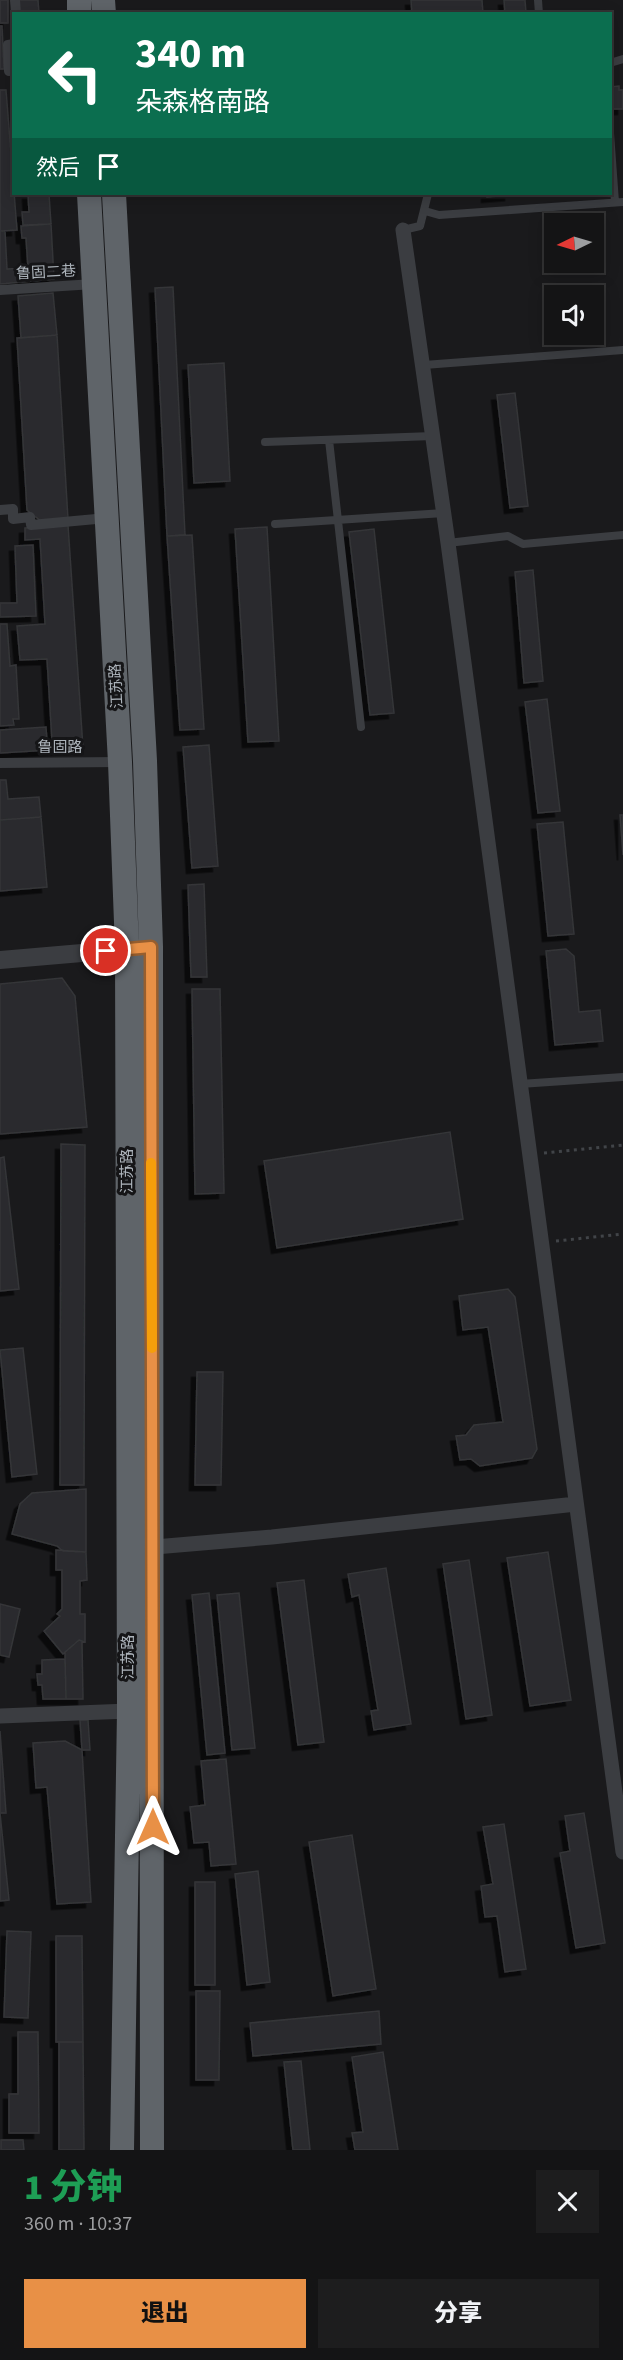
<!DOCTYPE html>
<html lang="zh">
<head>
<meta charset="utf-8">
<style>
  :root { --surface:#141415; --page:#1d1d1e; --text:#f1f3f6; --muted:#9d9ea0; --line:#333334; --accent:#e89046 }
  body { margin:0; font-family:"Source Sans 3","Noto Sans SC",sans-serif; background:var(--page); color:var(--text); height:100vh; display:flex; flex-direction:column; font-size:22px; white-space:nowrap }
  * { box-sizing:border-box; margin:0 }
  p { font-size:20px; color:var(--muted) }
  .icon { flex:none; width:33px; height:33px; fill:none; stroke:currentColor; stroke-width:2; stroke-linecap:round; stroke-linejoin:round }
  .map { position:relative; height:2150px; overflow:hidden }
  .panel { display:flex; flex-direction:column; background:var(--surface); flex:1 }
  .panel>* { flex:none }
  .banner { position:absolute; left:12px; top:12px; width:600px; height:183px; border-radius:0px; box-shadow:0 3px 15px #0003,0 0 0 2px var(--line); background:#0b6e4f; color:#fff; overflow:hidden }
  .needle { width:39px; rotate:265deg }
  .fabs { position:absolute; left:544px; top:213px; display:grid; gap:12px }
  .fabs a { display:grid; place-items:center; width:60px; height:60px; border-radius:0px; background:var(--surface); box-shadow:0 3px 15px #0003,0 0 0 2px var(--line); font-size:30px }
  .pin { position:absolute; display:grid; place-items:center; width:51px; height:51px; color:#fff; margin:-26px; border:3px solid #fff; border-radius:50%; box-shadow:0 2px 6px #0007 }
  .me { position:absolute; width:66px; margin:-33px; rotate:0deg; stroke-linejoin:round; filter:drop-shadow(0 0 4px #0008) }
  .turn { display:flex; align-items:center; gap:21px; height:126px; padding:0 24px; font-size:27px }
  .turn .icon { width:78px; height:78px; stroke-width:2.5 }
  .turn b { display:block; font-size:42px; line-height:51px }
  .then { display:flex; align-items:center; height:57px; padding:0 24px; background:#0003; gap:12px; font-size:22px }
  .round { display:grid; place-items:center; flex:none; width:63px; height:63px; border-radius:0px; background:var(--page) }
  .overview { display:flex; align-items:center; justify-content:space-between; height:102px; padding:0 24px }
  h1 { font-size:36px; font-weight:800; line-height:45px; color:#1e9e55 }
  .primary-button { display:flex; gap:12px; margin-top:auto; padding:12px 24px }
  .primary-button a { flex:1; height:69px; border-radius:0px; background:var(--accent); color:#111; font-size:24px; font-weight:800; line-height:69px; text-align:center }
  .primary-button a+a { background:var(--page); color:var(--text) }
  .map>svg:first-child { display:block }
  .building { fill:#2a2b2d; stroke:#343538; stroke-width:1.5; filter:url(#shadow) }
  .lines { fill:none; stroke-linecap:round; stroke-linejoin:round }
  .path { stroke:#414448; stroke-width:3; stroke-dasharray:3 4.5; stroke-linecap:butt }
  .service { stroke:#3b3d41; stroke-width:8 }
  .pedestrian { stroke:#3b3d41; stroke-width:10 }
  .minor { stroke:#3b3d41; stroke-width:15 }
  .tertiary { stroke:#3b3d41; stroke-width:18 }
  .trunk { stroke:#5f6469; stroke-width:24 }
  .route-casing { stroke:#975e2e; stroke-width:15 }
  .route { stroke:#e89046; stroke-width:10 }
  .slow { stroke:#f59e0b; stroke-width:10 }
  .labels { text-anchor:middle; stroke-width:6; stroke-linejoin:round; paint-order:stroke }
  .street-label { font-size:15px; fill:#adb4bb; stroke:#151517 }
</style>
</head>
<body>
<div class="map">
<svg width="623" height="2150" viewBox="0 0 623 2150">
  <defs>
    <filter id="shadow"><feDropShadow dx="-5.5" dy="5.5" stdDeviation="0" flood-color="#0009"/></filter>
  </defs>
  <rect width="100%" height="100%" fill="#1a1a1c"/>
  <path class="building" d="M0 0H8V23H0Z
    M17 0H38L39 14H18Z
    M411 0H482L483 14H412Z
    M504 0H525L526 13 505 14Z
    M0 26H2L4 69H0Z
    M619 86V90H623V109H610V87Z
    M0 90H6L17 230 0 231Z
    M28 194H49L51 224 23 225 22 212H29Z
    M487 194H510V195L487 197Z
    M51 224 54 279 0 284V231H5L7 269 28 268 26 238H22L21 226Z
    M173 287 185 535 167 536 155 288Z
    M53 293 57 335 21 338 18 296Z
    M57 335 68 519 41 521 27 510 17 338Z
    M224 363 230 481 194 483 188 365Z
    M515 393 528 506 510 508 497 395Z
    M68 525 83 748 0 753V730L46 727 47 741H52L47 659 20 660 17 626 45 624 40 539 25 540V528Z
    M267 527 279 741 248 742 235 529Z
    M374 529 394 713 370 715 349 532Z
    M192 535 204 729 180 730 167 536Z
    M33 545 36 616 0 617V603H17L15 546Z
    M533 570 543 681 524 683 515 572Z
    M0 624H7L10 666 16 665 19 719H13L14 725 0 726Z
    M547 699 560 811 538 813 525 702Z
    M209 745 218 866 192 868 183 747Z
    M0 780H6L8 799 39 797 41 817 0 820Z
    M620 815H623V855Z
    M41 817 47 887 0 891V820Z
    M563 822 574 934 548 936 537 824Z
    M204 884 207 977H191L188 885Z
    M566 949 574 956 579 1012 600 1010 603 1041 555 1045 546 951Z
    M62 978 75 996 87 1127 0 1134V984Z
    M192 989H220L224 1193 195 1194Z
    M450 1132 463 1219 277 1248 264 1161Z
    M61 1144 85 1145 84 1485H60Z
    M4 1157 19 1289 0 1291V1158Z
    M508 1289 515 1297 537 1449 532 1458 480 1466 471 1459 460 1460 456 1436 466 1435 474 1425 503 1422 488 1327 463 1330 459 1296Z
    M23 1348 37 1474 12 1477 0 1350Z
    M197 1372H223L221 1485H195Z
    M86 1489V1552L63 1551 57 1546 12 1534 20 1504 32 1493Z
    M56 1550 86 1552 87 1580 80 1581V1614H85V1642L79 1640 63 1654 44 1631 60 1616 57 1614 62 1609V1570H56Z
    M548 1552 571 1700 530 1706 507 1558Z
    M469 1560 492 1715 466 1719 443 1564Z
    M386 1568 411 1724 374 1730 371 1711 378 1710 359 1595 352 1597 348 1574Z
    M304 1580 324 1742 298 1745 277 1583Z
    M209 1593 225 1753 207 1755 192 1595Z
    M239 1593 255 1748 232 1750 217 1595Z
    M0 1604 20 1609 9 1657 0 1655Z
    M79 1640 82 1641 83 1699H66L65 1652Z
    M65 1659 66 1699H43L42 1685H38L37 1674H42V1660Z
    M80 1720H88L90 1750H82Z
    M0 1731 6 1813H0Z
    M65 1741 82 1750 91 1902 57 1904 47 1787 36 1788 33 1743Z
    M226 1759 236 1864 211 1866 209 1842 194 1843 190 1807 205 1805 201 1761Z
    M0 1813 9 1900 0 1901Z
    M584 1813 605 1943 576 1948 560 1853 570 1851 565 1816Z
    M504 1824 526 1969 505 1972 497 1916 485 1917 481 1886 493 1884 483 1827Z
    M352 1835 376 1989 333 1996 309 1842Z
    M258 1871 270 1982 247 1985 235 1874Z
    M195 1882H215V1985H195Z
    M7 1931 31 1932 28 2018 4 2017Z
    M56 1936H82L83 2042H56Z
    M196 1991H220L219 2080H196Z
    M379 2011 381 2044 253 2056 250 2023Z
    M18 2032H38L39 2133H9V2094H18Z
    M59 2042H83L84 2150H59Z
    M383 2052 398 2150H355L352 2133 363 2132 352 2057Z
    M301 2061 310 2150H293L284 2062Z
    M1 2140H23L24 2150H1Z"/>
  <g class="lines">
    <path class="path" d="M544 1153 623 1145
      M556 1241 623 1234"/>
    <path class="service" d="M538 0 539 14
      M610 63 623 59
      M610 133 615 202
      M425 211 439 215 623 202
      M403 230 420 226 428 194
      M424 365 623 350
      M329 440 361 727
      M265 442 433 436
      M275 524 444 513
      M448 543 508 536 523 544 623 535
      M520 1084 623 1077"/>
    <path class="pedestrian" d="M15 0 16 14
      M9 71 8 45 14 44
      M0 290 94 284
      M0 510 13 509V519L30 517 31 525 107 518
      M0 763 120 762"/>
    <path class="minor" d="M403 230 448 543 623 1852
      M143 1548 272 1537 576 1504
      M0 1716 129 1711"/>
    <path class="tertiary" d="M0 960 140 948"/>
    <path class="trunk" d="M79 0V14
      M103 0 104 14
      M89 194 120 762 127 949 129 1711 122 2150
      M114 194 145 761 151 947 152 2150"/>
  </g>
  <g class="lines">
    <defs>
      <path id="route" d="M106 951 151 947 153 1827"/>
    </defs>
    <use href="#route" class="route-casing"/>
    <use href="#route" class="route"/>
    <path class="slow" d="M151 1163 152 1348"/>
  </g>
  <g class="labels">
    <g class="street-label">
      <text transform="translate(46 272) rotate(-3)" y="5">鲁固二巷</text>
      <text transform="translate(116 686) rotate(-93)" y="5">江苏路</text>
      <text x="60" y="752">鲁固路</text>
      <text transform="translate(127 1171) rotate(-90)" y="5">江苏路</text>
      <text transform="translate(128 1657) rotate(-90)" y="5">江苏路</text>
    </g>
  </g>
</svg>
<div class="fabs">
<a><svg class="needle" viewBox="-14 -14 28 28"><path d="M0-13l5 13h-10z" fill="#e53935"/><path d="M0 13l5-13h-10z" fill="#9d9ea0"/></svg></a>
<a><svg class="icon" aria-label="sound" viewBox="0 0 24 24"><path d="M4 9h4l5-4v14l-5-4H4zM17 9q2 3 0 6"/></svg></a>
</div>
<div class="pin" style="left:106px;top:951px;background:#d93025"><svg class="icon" aria-label="arrive" viewBox="0 0 24 24"><path d="M6 21V4h12l-3 4 3 4H6"/></svg></div>
<svg class="me" style="left:153px;top:1827px" viewBox="-20 -20 40 40"><path d="M0-17L14 15 0 8-14 15z" fill="#e89046" stroke="#fff" stroke-width="4"/></svg>
<div class="banner">
<div class="turn"><svg class="icon" aria-label="left" viewBox="0 0 24 24"><path d="M17 20v-9H6M10 6l-5 5 5 5"/></svg><div><b>340 m</b>朵森格南路</div></div>
<div class="then">然后<svg class="icon" aria-label="arrive" viewBox="0 0 24 24"><path d="M6 21V4h12l-3 4 3 4H6"/></svg></div>
</div>
</div>
<section class="panel">
<div class="overview"><div><h1>1 分钟</h1><p>360 m · 10:37</p></div><a class="round"><svg class="icon" aria-label="close" viewBox="0 0 24 24"><path d="M6 6l12 12M18 6L6 18"/></svg></a></div>
<div class="primary-button"><a>退出</a><a>分享</a></div>
</section>
</body>
</html>
